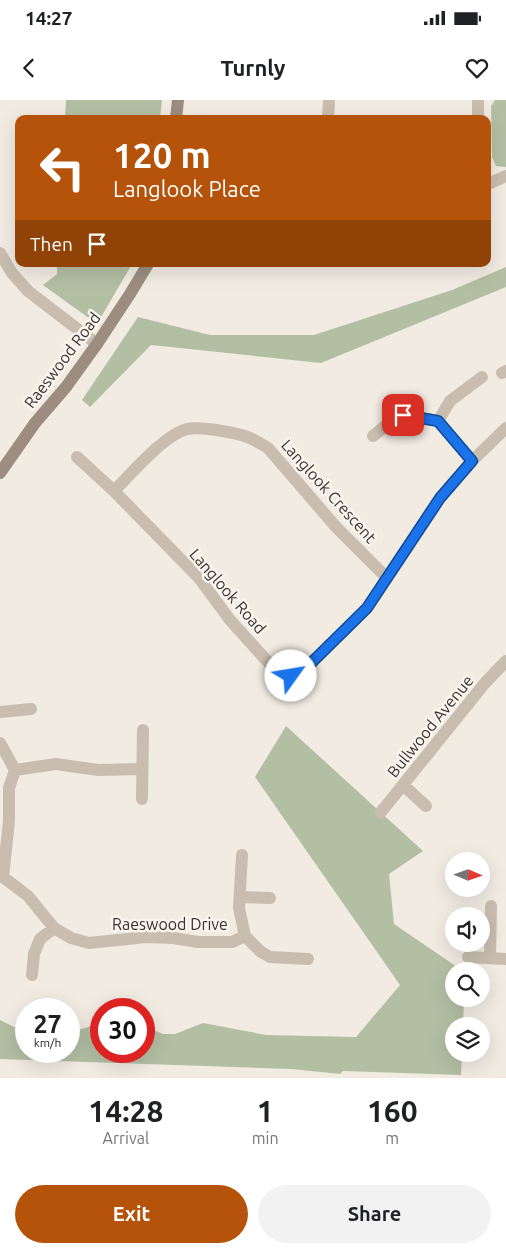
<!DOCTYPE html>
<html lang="en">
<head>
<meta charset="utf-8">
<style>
  :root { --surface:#fff; --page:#f2f2f2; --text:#202124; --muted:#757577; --accent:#b45309 }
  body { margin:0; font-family:Ubuntu,sans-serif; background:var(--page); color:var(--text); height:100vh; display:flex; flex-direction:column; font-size:19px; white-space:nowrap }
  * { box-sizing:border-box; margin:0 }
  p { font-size:16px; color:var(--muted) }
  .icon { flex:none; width:28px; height:28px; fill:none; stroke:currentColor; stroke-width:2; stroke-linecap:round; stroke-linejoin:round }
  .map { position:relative; height:978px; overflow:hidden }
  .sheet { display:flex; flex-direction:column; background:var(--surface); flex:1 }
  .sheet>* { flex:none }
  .guide { position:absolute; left:15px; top:15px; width:476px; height:152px; border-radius:10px; box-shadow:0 5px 20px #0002; background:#b45309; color:#fff; overflow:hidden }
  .needle { width:32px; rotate:92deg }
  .tools { position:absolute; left:445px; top:752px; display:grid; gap:10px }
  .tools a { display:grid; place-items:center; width:45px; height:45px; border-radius:50%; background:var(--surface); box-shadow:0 5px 20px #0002; font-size:25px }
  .speed { position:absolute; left:15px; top:898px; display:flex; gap:10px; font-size:25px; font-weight:700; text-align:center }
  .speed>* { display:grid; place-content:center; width:65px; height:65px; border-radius:50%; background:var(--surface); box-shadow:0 5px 20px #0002; line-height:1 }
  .speed small { font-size:12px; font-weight:400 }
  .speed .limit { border:8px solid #d22; background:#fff; color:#111 }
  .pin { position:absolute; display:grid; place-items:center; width:42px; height:42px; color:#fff; margin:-21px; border-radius:10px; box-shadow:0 2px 8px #0006 }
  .me { position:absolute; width:55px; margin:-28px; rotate:58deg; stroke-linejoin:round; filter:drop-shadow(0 0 4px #0008) }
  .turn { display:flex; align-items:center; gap:18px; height:105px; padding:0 15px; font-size:22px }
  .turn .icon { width:65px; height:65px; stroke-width:2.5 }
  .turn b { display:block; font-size:35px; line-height:42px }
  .then { display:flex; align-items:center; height:48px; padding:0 15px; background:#0003; gap:10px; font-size:19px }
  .eta { display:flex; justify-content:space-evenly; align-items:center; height:85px; text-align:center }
  .eta b { font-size:30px; font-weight:700; line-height:35px }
  .button { display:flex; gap:10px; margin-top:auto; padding:10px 15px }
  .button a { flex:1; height:58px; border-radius:30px; background:var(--accent); color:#fff; font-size:20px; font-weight:700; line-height:58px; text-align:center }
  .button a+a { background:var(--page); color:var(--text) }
  .status { display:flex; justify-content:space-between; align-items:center; height:35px; padding:0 25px; background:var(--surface); direction:ltr }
  .status svg { height:14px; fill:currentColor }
  header { display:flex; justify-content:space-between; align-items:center; height:65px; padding:0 15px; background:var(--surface); font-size:22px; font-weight:700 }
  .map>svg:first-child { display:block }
  .green { fill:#b3bfa3 }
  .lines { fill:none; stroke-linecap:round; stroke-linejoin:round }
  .street { stroke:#c8bdaf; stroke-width:12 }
  .secondary { stroke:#9c8d80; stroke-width:12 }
  .route-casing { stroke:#114b97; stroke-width:12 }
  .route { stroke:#1a73e8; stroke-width:9 }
  .labels { text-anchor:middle; stroke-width:5; stroke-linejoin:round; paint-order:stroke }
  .street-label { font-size:16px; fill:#38312c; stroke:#f9f5ee }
</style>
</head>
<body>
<div class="status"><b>14:27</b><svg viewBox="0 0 49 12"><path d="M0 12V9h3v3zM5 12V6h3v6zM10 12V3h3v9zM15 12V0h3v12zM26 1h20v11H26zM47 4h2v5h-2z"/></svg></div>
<header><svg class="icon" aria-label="back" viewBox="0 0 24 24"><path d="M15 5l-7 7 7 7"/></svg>Turnly<svg class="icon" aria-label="heart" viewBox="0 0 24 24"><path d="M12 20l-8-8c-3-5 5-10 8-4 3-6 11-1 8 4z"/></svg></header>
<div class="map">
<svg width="506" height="978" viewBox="0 0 506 978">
  <rect width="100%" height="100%" fill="#f1ebe2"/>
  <path class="green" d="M66 0H162L160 19H65Z
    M495 0H506V67L496 66 492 57 491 6Z
    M57 164H132L97 224 43 185 57 174Z
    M506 167V187L321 263 151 245 90 307 82 300 138 217 210 235H314L452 190Z
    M286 626 423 751 389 774 394 824 463 871H454V899H464L463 926H454V954H462L461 975 343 971 340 974 291 969 0 959V920L16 928 26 929V951H69V930H78L101 923V951H144V926L163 934H175L203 923 266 935 356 937 400 885 255 677Z"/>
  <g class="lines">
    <path class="street" d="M478 0V19
      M328 19 329 0
      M488 84 506 76
      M0 153 12 173 28 191 97 244
      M502 273 506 271
      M438 321 450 301 482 277
      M373 336 395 318 403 315 438 321 472 361
      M77 357 114 391 199 478 230 520 278 573 291 576 301 573 367 508 440 398 472 361 506 328
      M114 391C131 374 164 335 187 329 198 327 211 329 222 331 242 334 251 337 268 348L336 427 387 478
      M0 612 31 609
      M0 643 15 670
      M403 685 426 706
      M142 699 143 630
      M381 712 485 583 506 561
      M0 777H3L28 796 54 828 71 838 89 843 146 837 173 838 198 842H232L245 836 239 808 242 755
      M3 777 9 721V688L15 670 56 664 98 670 142 669
      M240 797 270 798
      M245 836 261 852 270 857 308 859
      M468 857 506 859
      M490 858 491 806
      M32 875 34 854 40 839 54 828"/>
    <path class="secondary" d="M176 19 178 0
      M0 373 35 323 66 287 97 244 130 194 148 164"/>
  </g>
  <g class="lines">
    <defs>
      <path id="route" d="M291 576 301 573 367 508 440 398 472 361 438 321 403 315"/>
    </defs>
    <use href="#route" class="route-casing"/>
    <use href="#route" class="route"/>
  </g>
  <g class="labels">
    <g class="street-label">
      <text transform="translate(62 260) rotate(-53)" y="6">Raeswood Road</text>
      <text transform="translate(329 391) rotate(48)" y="6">Langlook Crescent</text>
      <text transform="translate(228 491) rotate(49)" y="6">Langlook Road</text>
      <text transform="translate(430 626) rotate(-51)" y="6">Bullwood Avenue</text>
      <text x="170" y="830">Raeswood Drive</text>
    </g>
  </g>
</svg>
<div class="tools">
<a><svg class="needle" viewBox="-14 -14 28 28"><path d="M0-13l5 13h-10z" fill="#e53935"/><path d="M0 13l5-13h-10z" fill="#757577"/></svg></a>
<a><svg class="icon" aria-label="sound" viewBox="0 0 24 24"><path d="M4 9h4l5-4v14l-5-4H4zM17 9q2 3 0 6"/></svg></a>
<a><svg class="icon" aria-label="search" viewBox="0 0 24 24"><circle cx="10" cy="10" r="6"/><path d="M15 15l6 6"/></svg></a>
<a><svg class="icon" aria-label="layers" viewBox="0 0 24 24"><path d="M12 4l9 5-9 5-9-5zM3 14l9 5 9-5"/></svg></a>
</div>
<div class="speed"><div>27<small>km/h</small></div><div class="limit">30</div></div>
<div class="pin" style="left:403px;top:315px;background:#d93025"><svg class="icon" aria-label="arrive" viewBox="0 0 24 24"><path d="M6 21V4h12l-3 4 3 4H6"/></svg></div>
<svg class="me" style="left:291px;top:576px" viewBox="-20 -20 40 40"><circle r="19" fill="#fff"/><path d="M0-13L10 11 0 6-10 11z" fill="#1a73e8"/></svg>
<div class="guide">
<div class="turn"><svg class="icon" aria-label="left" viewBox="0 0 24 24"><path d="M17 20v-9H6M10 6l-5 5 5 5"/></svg><div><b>120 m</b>Langlook Place</div></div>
<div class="then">Then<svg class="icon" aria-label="arrive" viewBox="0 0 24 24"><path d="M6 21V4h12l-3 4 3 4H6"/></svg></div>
</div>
</div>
<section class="sheet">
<div class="eta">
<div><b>14:28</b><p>Arrival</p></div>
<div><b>1</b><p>min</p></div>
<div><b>160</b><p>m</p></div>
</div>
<div class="button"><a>Exit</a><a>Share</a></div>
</section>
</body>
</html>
